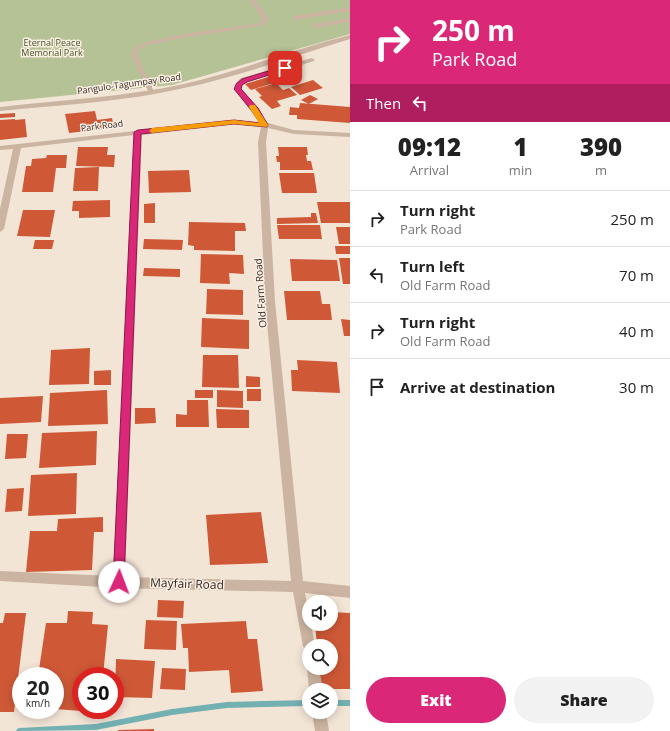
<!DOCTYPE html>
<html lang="en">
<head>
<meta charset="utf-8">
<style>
  :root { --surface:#fff; --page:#f2f2f2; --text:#222; --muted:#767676; --line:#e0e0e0; --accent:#db2777 }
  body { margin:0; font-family:"Open Sans",sans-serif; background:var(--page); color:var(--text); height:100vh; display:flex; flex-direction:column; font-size:15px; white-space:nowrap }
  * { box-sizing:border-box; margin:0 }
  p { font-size:13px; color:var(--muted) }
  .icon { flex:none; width:22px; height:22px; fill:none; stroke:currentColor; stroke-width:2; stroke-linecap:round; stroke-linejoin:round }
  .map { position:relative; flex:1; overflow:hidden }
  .panel { display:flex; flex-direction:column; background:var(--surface); width:320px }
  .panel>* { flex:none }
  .banner { background:#db2777; color:#fff; overflow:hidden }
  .tools { position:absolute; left:302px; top:595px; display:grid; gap:8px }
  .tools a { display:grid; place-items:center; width:36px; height:36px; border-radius:50%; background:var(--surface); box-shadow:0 2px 10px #0003; font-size:20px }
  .speed { position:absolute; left:12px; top:667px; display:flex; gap:8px; font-size:20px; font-weight:700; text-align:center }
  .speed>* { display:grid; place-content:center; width:52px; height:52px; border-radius:50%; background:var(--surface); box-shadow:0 2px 10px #0003; line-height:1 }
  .speed small { font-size:10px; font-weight:400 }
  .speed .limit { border:6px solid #d22; background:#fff; color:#111 }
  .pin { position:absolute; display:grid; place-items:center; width:34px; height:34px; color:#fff; margin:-17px; border-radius:8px; box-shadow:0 2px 6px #0006 }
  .me { position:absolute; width:44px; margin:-22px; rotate:2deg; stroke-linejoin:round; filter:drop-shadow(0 0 3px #0008) }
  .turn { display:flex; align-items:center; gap:14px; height:84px; padding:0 16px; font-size:18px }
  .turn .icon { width:52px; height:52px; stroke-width:2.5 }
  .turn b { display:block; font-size:28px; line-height:34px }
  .then { display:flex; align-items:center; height:38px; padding:0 16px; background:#0003; gap:8px; font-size:15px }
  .eta { display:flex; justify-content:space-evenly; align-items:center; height:68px; text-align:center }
  .eta b { font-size:24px; font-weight:800; line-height:28px }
  .action { display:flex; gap:8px; margin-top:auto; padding:8px 16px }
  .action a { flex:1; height:46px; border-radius:24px; background:var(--accent); color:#fff; font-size:16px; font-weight:800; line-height:46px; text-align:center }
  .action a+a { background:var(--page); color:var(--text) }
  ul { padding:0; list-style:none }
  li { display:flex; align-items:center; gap:12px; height:56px; padding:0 16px; border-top:1px solid var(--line) }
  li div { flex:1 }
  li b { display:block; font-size:15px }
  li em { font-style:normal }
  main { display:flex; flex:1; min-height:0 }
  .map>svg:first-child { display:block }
  .green { fill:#b4c295 }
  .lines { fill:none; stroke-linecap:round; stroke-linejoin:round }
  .stream { fill:#73b0b2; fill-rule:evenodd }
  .building { fill:#cf5937 }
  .service { fill:#cbb4a1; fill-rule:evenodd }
  .minor { fill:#cbb4a1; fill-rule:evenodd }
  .route { fill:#db2777; stroke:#8e194d }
  .slow { fill:#f59e0b }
  .labels { text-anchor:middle; stroke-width:3; stroke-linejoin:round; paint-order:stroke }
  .far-park-label { font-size:9px; fill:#455527; stroke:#faefe2 }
  .far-street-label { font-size:9px; fill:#352925; stroke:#faefe2 }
  .street-label { font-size:10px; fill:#352925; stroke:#faefe2 }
  .near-street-label { font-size:12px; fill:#352925; stroke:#faefe2 }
</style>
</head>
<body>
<main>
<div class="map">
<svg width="350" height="731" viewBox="0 0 350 731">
  <rect width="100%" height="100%" fill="#f3e5d6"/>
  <path class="green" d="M0 0H350V34L172 85 0 102Z"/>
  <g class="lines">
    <path class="stream" d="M309 700V706L227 708 172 715 96 730 16 731 17 729 19 728 96 724 172 709 227 702Z
      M331 700H350V706H331Z"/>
  </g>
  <path class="building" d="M295 69 301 75 251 90 245 84Z
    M313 80 323 88 300 95 291 87Z
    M276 83 283 90 289 88 297 95 277 101 281 106 272 109 259 97 262 96 255 89Z
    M310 95 318 99 309 104 301 100Z
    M300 103 350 107V123L297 119V115H289L290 107 299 108Z
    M95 111 97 120 112 118 114 128 69 133 65 114Z
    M15 113V117L0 118V114Z
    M15 119V120L25 119 27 137 0 140V120Z
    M78 147H108L107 155H115L114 167 76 166Z
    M278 147H307L308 155H306L307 161H311L313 170H280V162H277L276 156H279Z
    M47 155H67L66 168H56L53 192H22L26 166H31L32 159 46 158Z
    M99 167 98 191H73L75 168Z
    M189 170 191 192 149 193 148 171Z
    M279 173H314L317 193H282Z
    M110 200V217L79 218V211H72L73 201Z
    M317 202H350V223H321Z
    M155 203V223H144V204Z
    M23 210H55L50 237 17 236Z
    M311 213H316L318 223 277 224V218L311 217Z
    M189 222 245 223 246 231H235V251L194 250V246L188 245Z
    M277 225H320L322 239H279Z
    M336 227H350V244H339Z
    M144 239 183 240 182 250 143 249Z
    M35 240H54L52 249H33Z
    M335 246H350V254H336Z
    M201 254 243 255 244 274 229 273 230 284 200 283Z
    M339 258H350V284H343Z
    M290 259 337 260 340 281H292Z
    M144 268 180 269V277L143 276Z
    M207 289 243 290V315L206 314Z
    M284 291H320L322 304H330L332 320H287Z
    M202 318 249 320V349L201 347Z
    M341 319 350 320V336H344Z
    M90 348 89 384 49 385 51 350Z
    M203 355H238L239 388 202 387Z
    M297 360 337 362 340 393 292 391 291 370H298Z
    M111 370V385H94V371Z
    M246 376 260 377V387H246Z
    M247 389H261V401H247Z
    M107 390 108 424 48 426 50 393Z
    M195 390H213V398H195Z
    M217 390 243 391V408L217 407Z
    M43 396 41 422 0 424V398Z
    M187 400H208L209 427H176V414L187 415Z
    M135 408H155L156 423 135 424Z
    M216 409 249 410V428H217Z
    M97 431 96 465 39 468 42 433Z
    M7 434H28L26 458 5 459Z
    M77 473 76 514 28 516 31 475Z
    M24 488 22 511 5 512 7 489Z
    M261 512 268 563 210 565 206 515Z
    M103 517V532H94L92 570 26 572 30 531H57L58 519Z
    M158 600 184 601 183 618 157 617Z
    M68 611 93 612 92 624 108 625 103 676H81V711L55 709V676H38L46 623H67Z
    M331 612 350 613V689H321L319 668H331V646H317L315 624H331Z
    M5 613H26L14 712H0V623H3Z
    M146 620 177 621 176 650 144 649Z
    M246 621 248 639H257L263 691 231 693 229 670 189 672 188 648H183L181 624Z
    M116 659 155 661 152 698 115 697Z
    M162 668 186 669 185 690 160 689Z
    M154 729V731H118V730Z"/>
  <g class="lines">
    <path class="service" d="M249 0H255L269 19 263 25 177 39 148 45 139 49 137 54 154 92 151 94 149 93 131 54 135 47 146 42 177 35 259 23 263 19Z
      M350 7V11L294 20 291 18 294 16Z
      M350 18V22L314 28 311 26 314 24Z"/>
    <path class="minor" d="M350 35V39C295 56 240 76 184 88 124 102 61 105 0 111V107C61 100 124 97 184 84 240 71 294 49 350 35Z
      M312 58 314 59V61L247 82 242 85V89L268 123 294 130 350 133V137L294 134 268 128 266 142 275 301 303 581 350 586V598L305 593 309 613V624H311L315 646H309V652L305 650 303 646 293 592 119 588 0 581V571L113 576 134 135 21 148 4 229 0 232V209L13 149 0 150V146L234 120 259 122 234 89 235 84 241 78ZM234 124 261 127 258 142 265 301 291 581 125 577 142 135Z
      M309 663V668H319L323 690H309L307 668Z
      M312 712H326L329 731H315Z"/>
  </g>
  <path class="route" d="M285 66 289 68 288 69 247 82 242 85 241 89 258 108 268 125 267 127 234 124 141 134 124 582 122 585 119 587 115 585 113 582 134 132 138 130 234 120 260 123 252 111 234 89 237 83 242 79Z"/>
  <path class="slow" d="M250 105H255L268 125 267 127 234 124 152 133 149 131 152 128 234 120 259 123 249 107Z"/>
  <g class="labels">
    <g class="far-park-label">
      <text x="52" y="46">Eternal Peace<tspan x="52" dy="10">Memorial Park</tspan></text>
    </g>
    <g class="far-street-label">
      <text transform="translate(129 84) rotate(-8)" y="3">Pangulo-Tagumpay Road</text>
      <text transform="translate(102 126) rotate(-7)" y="3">Park Road</text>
    </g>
    <g class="street-label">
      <text transform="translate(260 293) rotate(-94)" y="4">Old Farm Road</text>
    </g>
    <g class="near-street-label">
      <text transform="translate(187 584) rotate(2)" y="4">Mayfair Road</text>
    </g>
  </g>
</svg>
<div class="tools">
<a><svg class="icon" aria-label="sound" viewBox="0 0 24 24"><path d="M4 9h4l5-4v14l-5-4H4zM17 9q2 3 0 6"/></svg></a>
<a><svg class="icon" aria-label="search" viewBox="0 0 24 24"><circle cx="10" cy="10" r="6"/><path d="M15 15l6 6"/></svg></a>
<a><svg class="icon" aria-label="layers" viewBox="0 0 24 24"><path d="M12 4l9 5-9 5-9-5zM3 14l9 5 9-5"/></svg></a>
</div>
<div class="speed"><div>20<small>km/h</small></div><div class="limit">30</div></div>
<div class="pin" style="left:285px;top:68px;background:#d93025"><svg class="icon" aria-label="arrive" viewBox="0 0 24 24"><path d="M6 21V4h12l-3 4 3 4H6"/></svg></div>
<svg class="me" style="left:119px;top:582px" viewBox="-20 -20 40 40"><circle r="19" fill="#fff"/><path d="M0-13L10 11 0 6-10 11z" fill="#db2777"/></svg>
</div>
<section class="panel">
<div class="banner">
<div class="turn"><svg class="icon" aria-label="right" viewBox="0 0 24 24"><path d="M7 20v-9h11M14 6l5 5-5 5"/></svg><div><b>250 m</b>Park Road</div></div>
<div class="then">Then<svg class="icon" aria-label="left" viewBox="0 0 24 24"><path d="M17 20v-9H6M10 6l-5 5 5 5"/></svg></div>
</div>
<div class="eta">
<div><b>09:12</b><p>Arrival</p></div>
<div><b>1</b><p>min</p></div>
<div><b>390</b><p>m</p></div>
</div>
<ul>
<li><svg class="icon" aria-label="right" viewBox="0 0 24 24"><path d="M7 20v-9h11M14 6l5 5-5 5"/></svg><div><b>Turn right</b><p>Park Road</p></div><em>250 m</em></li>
<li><svg class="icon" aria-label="left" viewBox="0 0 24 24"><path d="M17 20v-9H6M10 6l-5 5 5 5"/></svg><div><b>Turn left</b><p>Old Farm Road</p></div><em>70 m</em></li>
<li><svg class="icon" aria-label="right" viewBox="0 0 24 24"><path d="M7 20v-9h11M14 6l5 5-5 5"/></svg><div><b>Turn right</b><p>Old Farm Road</p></div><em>40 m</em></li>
<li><svg class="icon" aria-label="arrive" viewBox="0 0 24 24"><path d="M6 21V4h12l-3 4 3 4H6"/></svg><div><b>Arrive at destination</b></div><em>30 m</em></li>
</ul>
<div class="action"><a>Exit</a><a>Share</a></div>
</section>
</main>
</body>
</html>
